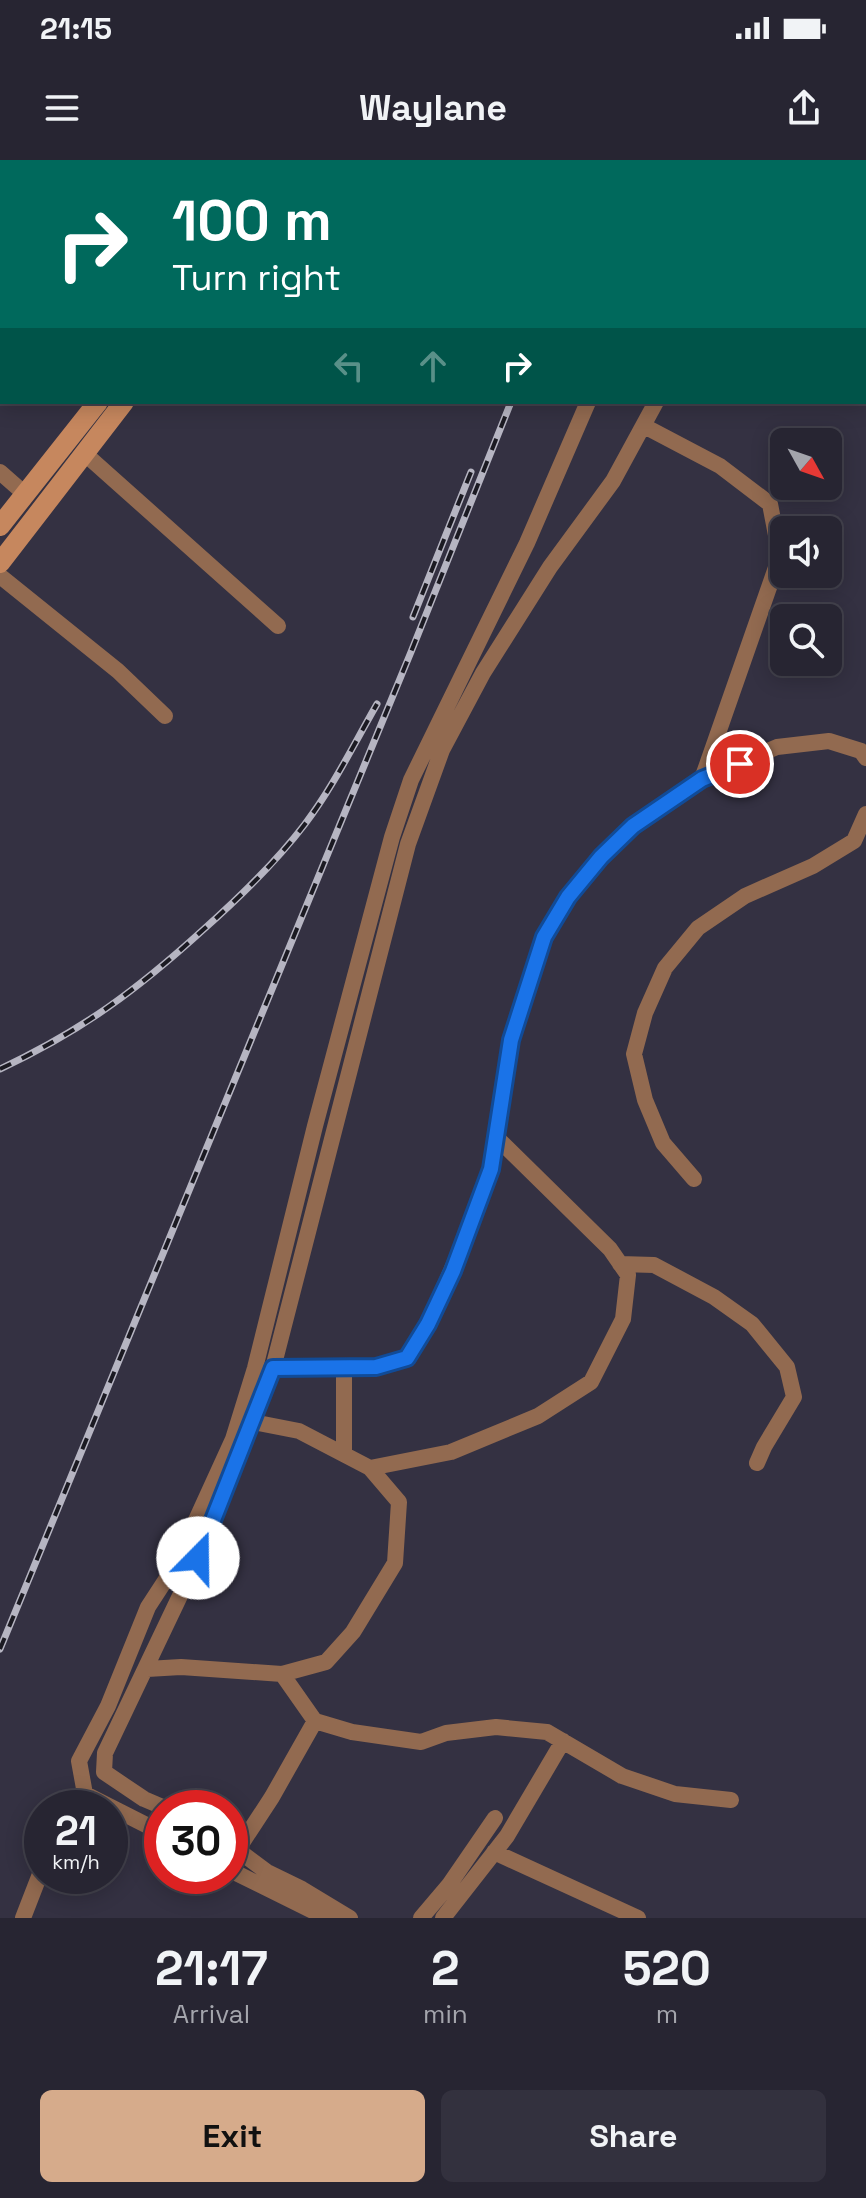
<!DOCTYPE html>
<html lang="en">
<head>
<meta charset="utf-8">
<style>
  :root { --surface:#272532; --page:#33313e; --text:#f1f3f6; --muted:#a4a5ac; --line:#43424d; --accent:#d6ab8b }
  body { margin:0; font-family:"Space Grotesk",sans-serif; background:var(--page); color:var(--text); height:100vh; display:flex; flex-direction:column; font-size:30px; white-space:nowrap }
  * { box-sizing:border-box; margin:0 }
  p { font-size:26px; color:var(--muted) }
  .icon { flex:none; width:44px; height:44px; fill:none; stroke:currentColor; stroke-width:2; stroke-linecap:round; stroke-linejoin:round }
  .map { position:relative; height:1758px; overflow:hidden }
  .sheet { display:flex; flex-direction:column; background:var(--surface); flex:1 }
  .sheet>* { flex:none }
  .top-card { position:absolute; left:0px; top:0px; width:866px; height:244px; box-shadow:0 4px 20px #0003,0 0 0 2px var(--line); background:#00695c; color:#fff; overflow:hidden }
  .needle { width:52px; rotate:130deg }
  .buttons { position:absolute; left:770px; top:268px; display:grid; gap:16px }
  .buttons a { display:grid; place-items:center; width:72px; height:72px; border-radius:12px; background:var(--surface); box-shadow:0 4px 20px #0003,0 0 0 2px var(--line); font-size:40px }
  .speed { position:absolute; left:24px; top:1630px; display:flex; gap:16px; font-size:40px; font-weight:700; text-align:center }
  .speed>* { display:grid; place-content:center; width:104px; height:104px; border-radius:50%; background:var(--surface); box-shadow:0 4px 20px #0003,0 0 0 2px var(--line); line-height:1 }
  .speed small { font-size:20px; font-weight:400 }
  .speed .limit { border:12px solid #d22; background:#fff; color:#111 }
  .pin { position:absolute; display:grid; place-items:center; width:68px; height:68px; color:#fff; margin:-34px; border:4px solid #fff; border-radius:50%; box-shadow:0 2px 8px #0007 }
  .me { position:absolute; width:88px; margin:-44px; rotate:22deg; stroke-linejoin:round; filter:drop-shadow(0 0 6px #0008) }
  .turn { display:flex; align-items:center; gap:28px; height:168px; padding:0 40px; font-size:36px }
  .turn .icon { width:104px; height:104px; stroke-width:2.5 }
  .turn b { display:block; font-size:56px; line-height:68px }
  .lanes { display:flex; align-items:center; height:76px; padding:0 40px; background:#0003; justify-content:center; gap:40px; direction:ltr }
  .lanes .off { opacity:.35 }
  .eta { display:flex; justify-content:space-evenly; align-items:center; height:136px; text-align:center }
  .eta b { font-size:48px; font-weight:800; line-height:56px }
  .cta { display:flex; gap:16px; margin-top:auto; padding:16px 40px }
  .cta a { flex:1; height:92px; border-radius:12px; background:var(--accent); color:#111; font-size:32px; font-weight:800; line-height:92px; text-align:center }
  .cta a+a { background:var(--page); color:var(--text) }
  .status { display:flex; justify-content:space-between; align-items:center; height:56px; padding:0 40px; background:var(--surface); direction:ltr }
  .status svg { height:22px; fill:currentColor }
  header { display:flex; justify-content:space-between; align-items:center; height:104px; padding:0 40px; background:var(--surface); font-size:36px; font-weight:800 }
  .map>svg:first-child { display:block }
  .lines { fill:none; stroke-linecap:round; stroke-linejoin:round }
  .street { stroke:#926a50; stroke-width:16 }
  .secondary { stroke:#c6875e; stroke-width:20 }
  .rail-casing { stroke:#b6b5c2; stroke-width:7 }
  .rail { stroke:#1b1a22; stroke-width:4; stroke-dasharray:12; stroke-linecap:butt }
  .route-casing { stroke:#114b97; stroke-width:20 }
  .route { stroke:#1a73e8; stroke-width:14 }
</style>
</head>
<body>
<div class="status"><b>21:15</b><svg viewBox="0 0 49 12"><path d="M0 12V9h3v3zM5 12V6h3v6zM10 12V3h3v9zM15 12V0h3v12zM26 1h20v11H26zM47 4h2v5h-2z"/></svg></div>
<header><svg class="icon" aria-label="menu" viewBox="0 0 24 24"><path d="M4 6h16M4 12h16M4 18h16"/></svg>Waylane<svg class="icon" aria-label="share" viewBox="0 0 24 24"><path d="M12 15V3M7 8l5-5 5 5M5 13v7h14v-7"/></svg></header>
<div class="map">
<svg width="866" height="1758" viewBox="0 0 866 1758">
  <rect width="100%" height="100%" fill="#343142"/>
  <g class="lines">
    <path class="street" d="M211 0 214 2
      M410 0 413 2
      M802 0 806 2
      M38 2 40 0
      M710 2 711 0
      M781 2 782 0
      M864 27 866 28
      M0 46 2 44
      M864 202 866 203
      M644 266 720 306 770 344 780 396 702 619
      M84 293 278 466
      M0 312 25 334
      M0 416 118 511 165 556
      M694 1019 663 983 645 940 634 894 645 853 665 808 698 768 745 736 813 706 854 681 866 654
      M620 1104 654 1105 714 1137 752 1164 787 1207 794 1237 764 1287 757 1303
      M273 1208 376 1207 407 1198 428 1164 474 1058 491 1009 511 880 544 777 568 737 601 697 633 666 702 619 777 587 829 581 861 591 866 598
      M344 1294V1208
      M370 1308 451 1292 538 1256 591 1222 623 1159 628 1115 610 1089 496 977
      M147 1509 181 1507 282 1514 326 1502 353 1472 395 1403 399 1342 370 1308 299 1271 253 1262
      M282 1514 315 1561 352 1572 421 1582 446 1573 496 1567 547 1572 622 1616 675 1634 731 1640
      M85 1634 162 1673
      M76 1648 85 1634 79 1601 108 1546 148 1447 176 1404 233 1279 255 1208 315 966 392 677 411 620 527 383 588 242
      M165 1648 144 1639 104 1612 105 1593 198 1398 273 1208 408 684 442 590 483 513 550 407 613 321 656 242
      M231 1685 267 1712 302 1729 350 1758
      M238 1689 272 1637 315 1561
      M494 1692 638 1758
      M230 1710 327 1758
      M23 1758 42 1709
      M421 1758 449 1725 495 1658
      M443 1758 507 1676 563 1581"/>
    <path class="secondary" d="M291 2 293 0
      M314 2 315 0
      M0 366 98 242
      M0 403 124 242"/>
    <defs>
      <path id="rail" d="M619 2 620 0
        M413 457 471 312
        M0 909C83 870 137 830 204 769 240 737 276 702 305 664 333 627 354 584 377 544
        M0 1489 411 492 511 242"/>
    </defs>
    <use href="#rail" class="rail-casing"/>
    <use href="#rail" class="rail"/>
  </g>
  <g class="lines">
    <defs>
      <path id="route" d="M198 1398 273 1208 376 1207 407 1198 428 1164 453 1111 491 1009 511 880 544 777 568 737 601 697 633 666 702 619 740 604"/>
    </defs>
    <use href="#route" class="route-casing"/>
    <use href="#route" class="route"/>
  </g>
</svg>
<div class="buttons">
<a><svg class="needle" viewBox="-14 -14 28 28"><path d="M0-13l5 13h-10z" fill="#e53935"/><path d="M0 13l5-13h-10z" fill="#a4a5ac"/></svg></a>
<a><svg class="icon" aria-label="sound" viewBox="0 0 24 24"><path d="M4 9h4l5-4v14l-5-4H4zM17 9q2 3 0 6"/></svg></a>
<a><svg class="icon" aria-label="search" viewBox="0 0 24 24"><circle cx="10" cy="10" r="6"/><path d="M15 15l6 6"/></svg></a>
</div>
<div class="speed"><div>21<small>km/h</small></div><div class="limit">30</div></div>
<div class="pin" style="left:740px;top:604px;background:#d93025"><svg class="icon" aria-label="arrive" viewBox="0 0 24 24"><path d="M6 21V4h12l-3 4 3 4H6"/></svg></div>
<svg class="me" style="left:198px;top:1398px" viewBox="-20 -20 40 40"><circle r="19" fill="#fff"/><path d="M0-13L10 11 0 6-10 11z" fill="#1a73e8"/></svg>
<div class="top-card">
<div class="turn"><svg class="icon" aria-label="right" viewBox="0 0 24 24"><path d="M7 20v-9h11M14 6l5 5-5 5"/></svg><div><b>100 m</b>Turn right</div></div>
<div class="lanes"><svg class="icon off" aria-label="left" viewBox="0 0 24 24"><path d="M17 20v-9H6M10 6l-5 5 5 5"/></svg><svg class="icon off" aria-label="ahead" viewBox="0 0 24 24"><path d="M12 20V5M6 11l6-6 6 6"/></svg><svg class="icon" aria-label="right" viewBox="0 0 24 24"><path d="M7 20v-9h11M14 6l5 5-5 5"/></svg></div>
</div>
</div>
<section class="sheet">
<div class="eta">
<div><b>21:17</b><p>Arrival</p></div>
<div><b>2</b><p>min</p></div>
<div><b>520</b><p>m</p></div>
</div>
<div class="cta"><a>Exit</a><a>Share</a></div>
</section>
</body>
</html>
